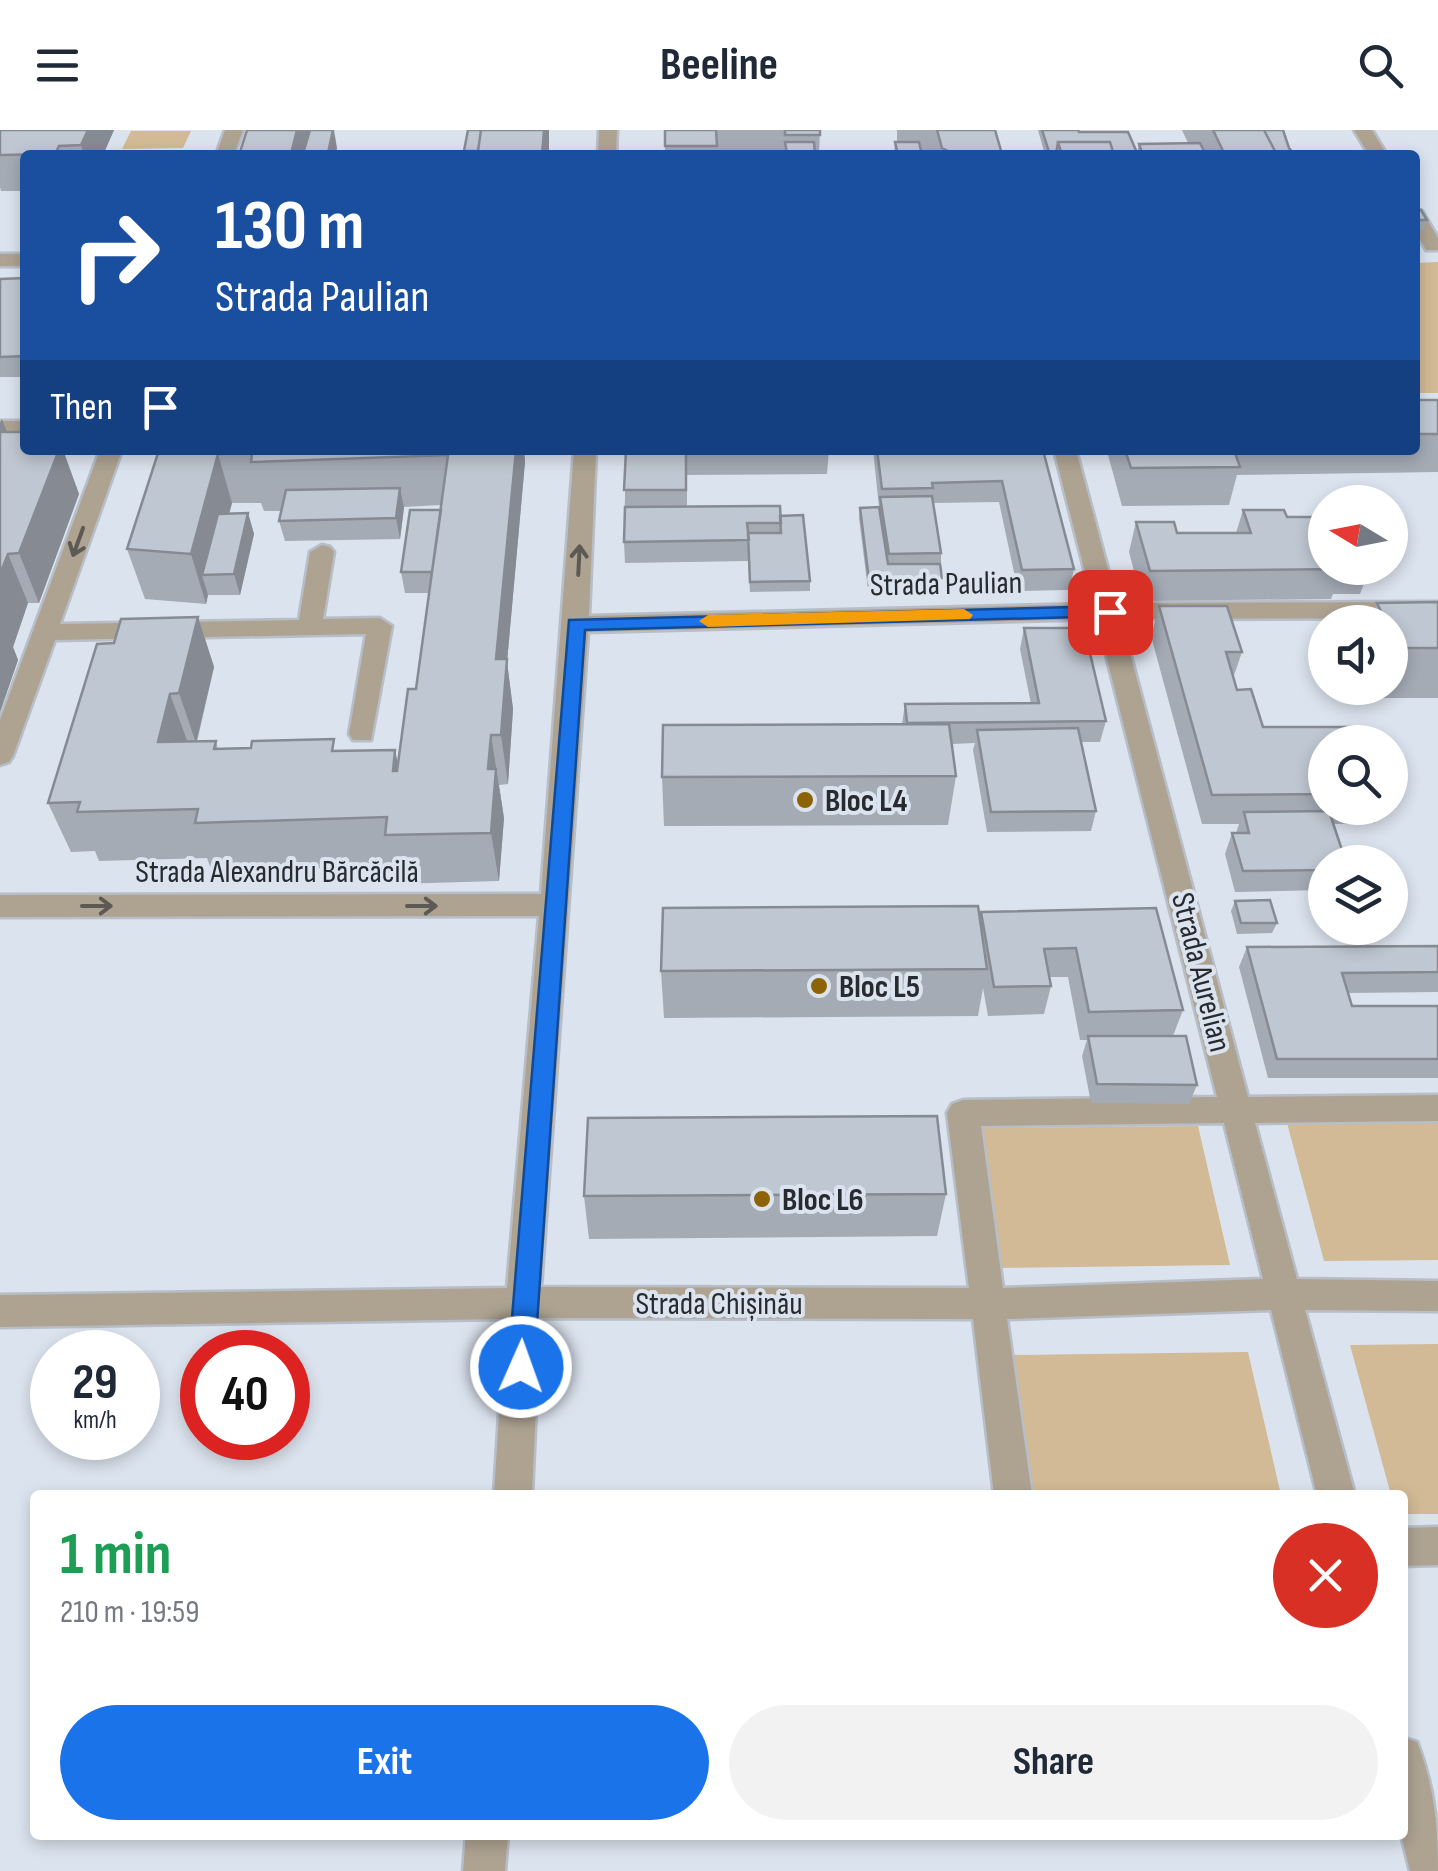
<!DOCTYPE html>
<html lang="en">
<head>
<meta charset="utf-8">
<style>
  :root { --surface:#fff; --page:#f2f2f3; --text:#1f2937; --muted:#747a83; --accent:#1a73e8 }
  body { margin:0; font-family:"Sofia Sans Condensed",sans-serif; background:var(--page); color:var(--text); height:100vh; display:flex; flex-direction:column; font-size:38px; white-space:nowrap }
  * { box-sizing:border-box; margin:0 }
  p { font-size:32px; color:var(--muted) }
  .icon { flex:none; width:55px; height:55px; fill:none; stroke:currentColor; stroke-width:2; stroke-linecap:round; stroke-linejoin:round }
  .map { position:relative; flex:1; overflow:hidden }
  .panel { position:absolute; left:30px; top:1360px; width:1378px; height:350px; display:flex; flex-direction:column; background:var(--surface); border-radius:10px; box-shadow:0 5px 15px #0003 }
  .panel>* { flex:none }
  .guide { position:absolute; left:20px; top:20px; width:1400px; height:305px; border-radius:10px; box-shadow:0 5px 15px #0003; background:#1a4fa0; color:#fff; overflow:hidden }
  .needle { width:65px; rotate:280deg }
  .controls { position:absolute; left:1308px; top:355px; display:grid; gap:20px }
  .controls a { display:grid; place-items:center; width:100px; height:100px; border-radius:50%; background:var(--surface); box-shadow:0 5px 15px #0003; font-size:50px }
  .speed { position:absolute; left:30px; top:1200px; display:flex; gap:20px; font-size:50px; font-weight:700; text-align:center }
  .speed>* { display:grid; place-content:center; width:130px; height:130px; border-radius:50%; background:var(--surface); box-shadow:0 5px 15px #0003; line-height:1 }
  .speed small { font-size:25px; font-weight:400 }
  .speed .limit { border:15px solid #d22; background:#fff; color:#111 }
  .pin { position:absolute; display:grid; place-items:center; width:85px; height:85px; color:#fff; margin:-42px; border-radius:20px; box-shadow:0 5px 15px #0006 }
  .me { position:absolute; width:110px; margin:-55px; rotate:2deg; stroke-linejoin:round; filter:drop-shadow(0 0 8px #0008) }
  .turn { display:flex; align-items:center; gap:35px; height:210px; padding:0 30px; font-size:45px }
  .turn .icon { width:130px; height:130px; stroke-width:2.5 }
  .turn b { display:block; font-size:70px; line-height:85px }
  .then { display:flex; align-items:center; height:95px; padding:0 30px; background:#0003; gap:20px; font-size:38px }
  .round { display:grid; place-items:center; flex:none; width:105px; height:105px; border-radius:52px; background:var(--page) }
  .overview { display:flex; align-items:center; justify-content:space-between; height:170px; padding:0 30px }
  h1 { font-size:60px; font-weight:700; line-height:75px; color:#1e9e55 }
  .primary-button { display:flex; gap:20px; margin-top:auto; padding:20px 30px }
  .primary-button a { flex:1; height:115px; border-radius:60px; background:var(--accent); color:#fff; font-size:40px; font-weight:700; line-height:115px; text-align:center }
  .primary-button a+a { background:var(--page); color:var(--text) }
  header { display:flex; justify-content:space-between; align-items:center; height:130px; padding:0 30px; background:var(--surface); font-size:45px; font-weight:700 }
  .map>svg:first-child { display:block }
  .green { fill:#d1ba95 }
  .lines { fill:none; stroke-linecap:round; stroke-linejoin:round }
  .minor-casing { stroke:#b7bec8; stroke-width:5 }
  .minor { fill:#aea391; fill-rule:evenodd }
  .wall { fill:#a4abb5 }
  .shaded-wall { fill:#868b93 }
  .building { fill:#bfc7d2; stroke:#868b93; stroke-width:2.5 }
  .oneway { stroke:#5d5a56 }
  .route { fill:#1a73e8; stroke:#114b97; stroke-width:2.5 }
  .slow { fill:#f59e0b }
  .poi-dot { fill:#8d6307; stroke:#dbe3ee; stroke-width:4 }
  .labels { text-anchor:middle; stroke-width:8; stroke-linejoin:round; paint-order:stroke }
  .street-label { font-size:32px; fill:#272a2e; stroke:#dbe3ee }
  .poi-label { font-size:32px; font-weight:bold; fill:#272a2e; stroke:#dbe3ee; text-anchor:start }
</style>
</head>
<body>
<header><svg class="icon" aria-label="menu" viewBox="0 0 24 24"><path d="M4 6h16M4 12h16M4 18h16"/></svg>Beeline<svg class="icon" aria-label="search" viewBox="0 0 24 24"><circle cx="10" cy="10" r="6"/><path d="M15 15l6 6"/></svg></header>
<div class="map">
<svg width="1438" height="1741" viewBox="0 0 1438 1741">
  <rect width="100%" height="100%" fill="#dbe3ee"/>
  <path class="green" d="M131 1H191L183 18 122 19Z
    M1438 132V263H1415V133Z
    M1438 992V1130L1324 1131 1287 993Z
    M1198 996 1230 1135 999 1138 980 998Z
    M1438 1214V1384H1403L1402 1365H1391L1350 1215Z
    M1248 1222 1281 1365H1025L1007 1225Z"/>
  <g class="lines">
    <defs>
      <path id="minor" d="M225 0H243L234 25H216Z
        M599 0H617L616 25H598Z
        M1354 0H1372L1387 25H1369Z
        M1415 79 1422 81 1438 108V120H1426L1415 101Z
        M0 124H25V136H0Z
        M0 291H25V303H0Z
        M100 320H122L60 494 299 490 310 422 322 415 330 417 334 422 323 489 380 488 392 496 371 610H353L349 604 366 504 55 510 13 626 9 632 0 635V590Z
        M574 320H596L589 486 1093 474 1054 320H1076L1117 473 1438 472V488L1121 489 1248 967 1438 965V991L1255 993 1297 1149 1438 1151V1181L1305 1180 1355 1365H1317L1271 1180 1007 1189 1032 1365H994L973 1189 540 1188 532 1365H494L505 1189 0 1197V1165L507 1158 539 786 0 787V765L541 764ZM1097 489 1217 967 963 970 952 974 947 983 969 1158 541 1157 588 502ZM1224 993 1263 1149 1003 1158 981 996Z
        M1438 1397V1435L1402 1436V1398Z
        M1402 1607 1417 1612C1434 1655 1438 1696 1438 1741H1410L1401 1705Z
        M466 1705H508L505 1741H463Z"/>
    </defs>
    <use href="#minor" class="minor-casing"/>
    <use href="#minor" class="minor"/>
  </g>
  <path class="wall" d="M0 0H114L103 25H25V61H1L0 57Z
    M665 0H820L819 25H665Z
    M897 0H995L1002 25H894L895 12H897Z
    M1038 0H1078L1079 2 1137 23 1139 14 1188 13 1182 0H1283L1289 18 1295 25H1045Z
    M1415 80 1427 90 1423 100H1415Z
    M25 148V247H0V149Z
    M1415 270H1438V342L1237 345 1229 375 1122 376 1108 325 1109 320H1415Z
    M2 289 7 302 25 320H63L79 364 39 473H28L13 517 18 530 0 582Z
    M159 320H524L525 332 507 532 513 579 508 654 499 655 504 688 499 751 396 754 392 736 212 742 207 728 99 731 95 721 71 722 48 673 114 513 198 487 214 537 197 612 216 611 218 619 337 621 398 632 416 559 429 463H405L401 442 441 380V375L404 377 400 409 285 411 279 391 281 381H264L261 373H232L229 383H248L254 404 240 465H208L206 474 145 469 127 419Z
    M626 320H829L827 344 687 345V377L780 386 810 451V461L750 462 748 431 625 433 624 412Z
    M873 320H1043L1074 439 1069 460 1018 461 999 372 933 373 941 423V459L868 460 859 388 860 378 879 377Z
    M1243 380 1287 387 1325 438H1370L1360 464H1333L1331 469 1142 471 1129 422 1136 392 1177 403H1236Z
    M1438 472V568H1375L1371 558H1390V492H1369L1377 473Z
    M1159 476 1242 522 1233 548 1237 560 1263 597 1325 612V678H1382L1375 693 1333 694 1325 732V760L1235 762 1225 724 1232 703H1236L1239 694H1202L1151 506Z
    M1024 498 1106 591 1100 612H1081L1096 681 1091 701 987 702 973 620 975 613 952 614 956 646 948 695 664 696 662 647 902 594 905 574H1031L1020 519Z
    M1235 771 1277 793 1272 803 1237 804 1231 781Z
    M1156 778 1183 880 1173 906 1197 955 1189 974 1091 973 1082 926 1087 910H1080L1068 847H1049L1051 856 1044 884 988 886 983 858 978 886 664 888 661 841 980 788 981 782Z
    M1438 816V862L1348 863 1352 876H1438V948H1268L1239 837 1247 817Z
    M946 1064 937 1106 589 1109 584 1066Z"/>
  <path class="shaded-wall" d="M88 0H114L103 25H84L81 15Z
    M297 0H312V25H291Z
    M334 0 337 18 336 25H327Z
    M544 0H549V25H542Z
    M2 289 21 338 0 313V293Z
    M52 320H63L79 364 39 473 19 423Z
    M516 320H524L525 332 507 532 513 579 508 654 501 605 496 529Z
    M218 324 232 373 214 444 202 445 208 465 206 474 191 424Z
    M400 358 404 378 400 409 396 388Z
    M248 383 254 404 240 465 234 444Z
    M8 424 28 473 13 517 18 530 0 582V444Z
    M198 487 214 537 196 613 179 563Z
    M170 564 188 613 158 612Z
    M491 605 504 688 499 751 491 703 488 639Z
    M395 620 406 669 393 641Z"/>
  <path class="building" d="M0 0H88L81 15 59 16 55 24 0 25Z
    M247 0H297L291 24 478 21 481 0H544L542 25H239Z
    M310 0H333L328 23 303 24Z
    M468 0H481L478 21H464Z
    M665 0H716L717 16H665Z
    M785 0H820V5H785Z
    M937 0H995L1002 24H954L942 18Z
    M1042 0H1078L1079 2H1128L1138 25H1114L1110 12H1058L1056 25H1050Z
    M1213 0H1264L1277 25H1225Z
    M1264 0H1283L1289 18 1295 25H1277Z
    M785 12H814L815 25H759L758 24H787Z
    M895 12H919L922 25H898Z
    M1058 12H1110L1114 25H1062Z
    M1200 13 1206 25H1143L1139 14Z
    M725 23V25H665V24Z
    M1415 80H1421L1427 90H1415Z
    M25 148V226L0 227V149Z
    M1415 270H1438V304H1415Z
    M0 302H25V320H59L19 423 8 424 0 444Z
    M159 320H516L496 529H507L501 605H491L488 639H496L491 703 385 705 387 687 195 693 198 679 77 682 80 672 48 673 97 514 114 513 121 489 198 487 179 563 170 564 158 612 216 611 214 619 251 618 252 611 334 609 332 621 395 620 393 641H397L408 559H416L448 325 251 332 252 323 218 324 191 424 127 419Z
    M626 320H686V360H624Z
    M877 320H1043L1074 439 1022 440 1002 351 932 353 933 358 882 359Z
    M1125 320H1234L1240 337 1131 338Z
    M400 358 396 388 279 391 286 360Z
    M932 366 941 423 889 424 880 367Z
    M780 376 781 393H747L749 410 624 412 625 377Z
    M879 377 888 434H940L942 448 869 450 860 378Z
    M410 380H441L432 442H401Z
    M1243 380H1284L1287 387H1325V438H1341L1342 439 1150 441 1136 392H1174L1177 403H1251Z
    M248 383 234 444 202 445 218 384Z
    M803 385 810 451 750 452 748 403H781L780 386Z
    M1438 472V518H1396L1390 503V492H1386L1377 473Z
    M1159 476H1227L1242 522H1226L1237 560 1251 559 1263 597H1364L1369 612H1325V664L1212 665Z
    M1024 498H1084L1106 591 907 593 905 574 1039 573Z
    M949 594 956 646 662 647 663 595Z
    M1078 598 1096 681 991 682 977 600Z
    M1329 681 1346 732H1325V740L1243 741 1232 703H1249L1244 682Z
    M1270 770 1277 793H1241L1235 771Z
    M978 776 987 839 661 841 663 778Z
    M1156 778 1183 880 1089 882 1076 818 1044 819 1051 856 994 857 981 782Z
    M1438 816V842L1342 843 1352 876H1438V929H1277L1247 817Z
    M1088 906H1186L1197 955 1097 954Z
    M937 986 946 1064 584 1066 588 988Z"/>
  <defs><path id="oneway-shaft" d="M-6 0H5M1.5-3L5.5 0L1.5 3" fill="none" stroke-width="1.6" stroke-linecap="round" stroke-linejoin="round" transform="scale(2.5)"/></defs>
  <g class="oneway">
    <use href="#oneway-shaft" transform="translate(78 412) rotate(110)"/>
    <use href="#oneway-shaft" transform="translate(579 430) rotate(-87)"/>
    <use href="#oneway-shaft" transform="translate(97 776)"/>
    <use href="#oneway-shaft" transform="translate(422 776)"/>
  </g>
  <path class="route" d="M1110 476 1116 477V486L585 500 534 1237 530 1246 521 1249 512 1246 508 1237 569 490Z"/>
  <path class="slow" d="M964 479 973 485 970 489 708 497 699 491 708 485Z"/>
  <g class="poi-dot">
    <circle cx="805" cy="670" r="10"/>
    <circle cx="819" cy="856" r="10"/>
    <circle cx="762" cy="1069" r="10"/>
  </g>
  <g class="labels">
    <g class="street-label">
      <text transform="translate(946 453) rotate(-1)" y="11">Strada Paulian</text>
      <text x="277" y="752">Strada Alexandru Bărcăcilă</text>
      <text transform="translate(1202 842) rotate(76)" y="11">Strada Aurelian</text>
      <text x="719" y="1184">Strada Chișinău</text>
    </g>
    <g class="poi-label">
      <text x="825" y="681">Bloc L4</text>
      <text x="839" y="867">Bloc L5</text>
      <text x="782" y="1080">Bloc L6</text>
    </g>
  </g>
</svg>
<div class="controls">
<a><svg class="needle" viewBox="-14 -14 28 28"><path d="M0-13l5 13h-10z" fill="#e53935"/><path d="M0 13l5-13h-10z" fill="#747a83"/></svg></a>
<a><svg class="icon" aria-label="sound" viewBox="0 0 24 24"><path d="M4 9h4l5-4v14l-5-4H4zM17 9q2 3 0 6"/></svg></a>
<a><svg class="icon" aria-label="search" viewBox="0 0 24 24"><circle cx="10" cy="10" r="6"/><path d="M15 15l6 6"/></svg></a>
<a><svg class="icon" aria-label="layers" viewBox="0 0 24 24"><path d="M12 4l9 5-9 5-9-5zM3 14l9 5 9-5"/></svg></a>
</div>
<div class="speed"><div>29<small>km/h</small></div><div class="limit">40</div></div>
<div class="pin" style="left:1110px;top:482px;background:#d93025"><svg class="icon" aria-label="arrive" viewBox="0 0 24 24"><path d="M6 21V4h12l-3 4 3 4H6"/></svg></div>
<svg class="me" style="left:521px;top:1237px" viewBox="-20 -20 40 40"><circle r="17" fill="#1a73e8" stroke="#fff" stroke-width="3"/><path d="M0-11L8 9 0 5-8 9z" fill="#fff"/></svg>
<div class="guide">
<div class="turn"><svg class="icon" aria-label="right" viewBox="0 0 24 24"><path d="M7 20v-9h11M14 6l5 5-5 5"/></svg><div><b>130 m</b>Strada Paulian</div></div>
<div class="then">Then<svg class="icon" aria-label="arrive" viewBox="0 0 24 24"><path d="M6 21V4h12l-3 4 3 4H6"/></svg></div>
</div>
<section class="panel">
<div class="overview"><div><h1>1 min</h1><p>210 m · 19:59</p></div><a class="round" style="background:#d93025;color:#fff"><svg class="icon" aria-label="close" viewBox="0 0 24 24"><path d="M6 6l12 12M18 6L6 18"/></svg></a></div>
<div class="primary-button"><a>Exit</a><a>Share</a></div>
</section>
</div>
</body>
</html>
